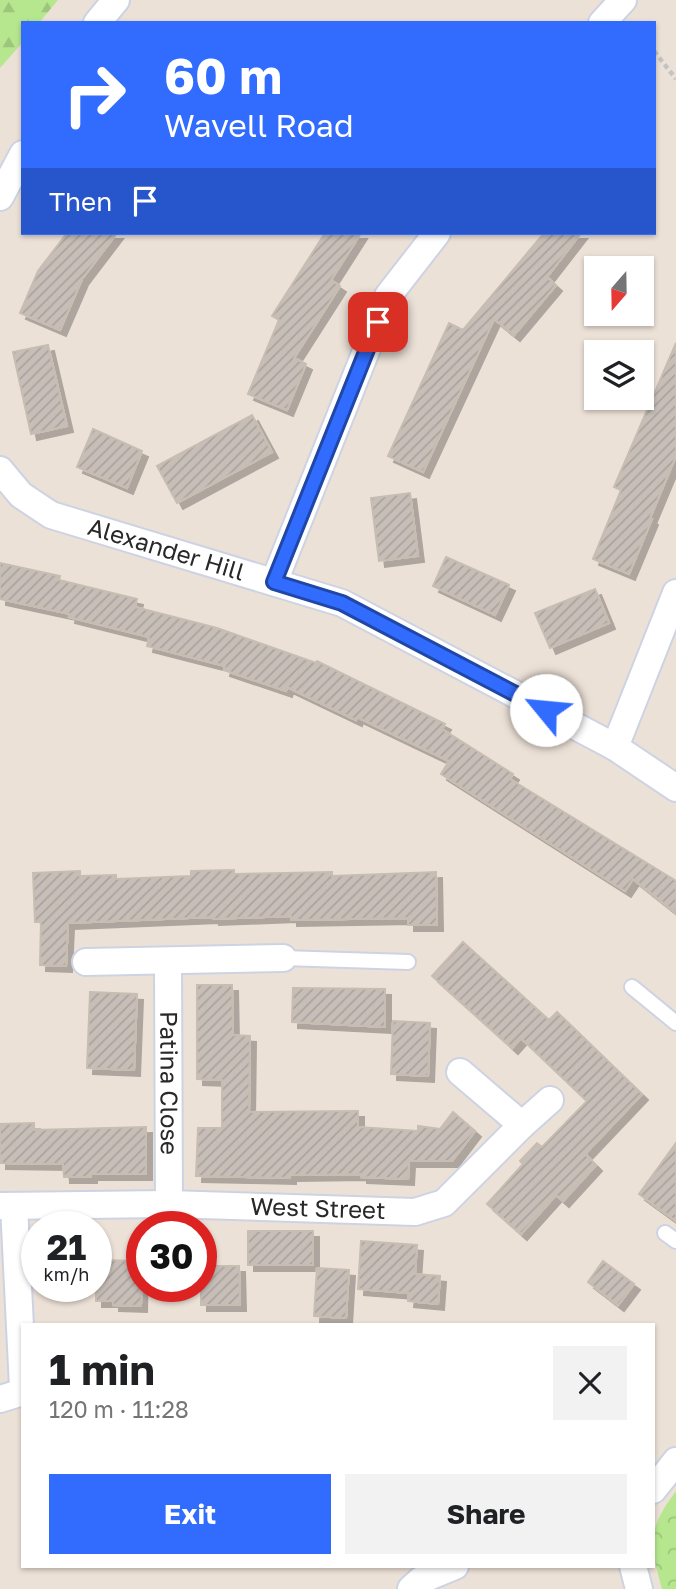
<!DOCTYPE html>
<html lang="en">
<head>
<meta charset="utf-8">
<style>
  :root { --surface:#fff; --page:#f2f2f2; --text:#202124; --muted:#757577; --accent:#316cff }
  body { margin:0; font-family:"Golos Text",sans-serif; background:var(--page); color:var(--text); height:100vh; display:flex; flex-direction:column; font-size:26px; white-space:nowrap }
  * { box-sizing:border-box; margin:0 }
  p { font-size:23px; color:var(--muted) }
  .icon { flex:none; width:38px; height:38px; fill:none; stroke:currentColor; stroke-width:2; stroke-linecap:round; stroke-linejoin:round }
  .map { position:relative; flex:1; overflow:hidden }
  .details { position:absolute; left:21px; top:1323px; width:634px; height:245px; display:flex; flex-direction:column; background:var(--surface); border-radius:0px; box-shadow:0 2px 5px #0004 }
  .details>* { flex:none }
  .banner { position:absolute; left:21px; top:21px; width:635px; height:214px; border-radius:0px; box-shadow:0 2px 5px #0004; background:#316cff; color:#fff; overflow:hidden }
  .needle { width:46px; rotate:200deg }
  .fabs { position:absolute; left:584px; top:256px; display:grid; gap:14px }
  .fabs a { display:grid; place-items:center; width:70px; height:70px; border-radius:0px; background:var(--surface); box-shadow:0 2px 5px #0004; font-size:35px }
  .speed { position:absolute; left:21px; top:1211px; display:flex; gap:14px; font-size:35px; font-weight:700; text-align:center }
  .speed>* { display:grid; place-content:center; width:91px; height:91px; border-radius:50%; background:var(--surface); box-shadow:0 2px 5px #0004; line-height:1 }
  .speed small { font-size:18px; font-weight:400 }
  .speed .limit { border:10px solid #d22; background:#fff; color:#111 }
  .pin { position:absolute; display:grid; place-items:center; width:60px; height:60px; color:#fff; margin:-30px; border-radius:14px; box-shadow:0 4px 10px #0006 }
  .me { position:absolute; width:77px; margin:-38px; rotate:298deg; stroke-linejoin:round; filter:drop-shadow(0 0 5px #0008) }
  .turn { display:flex; align-items:center; gap:24px; height:147px; padding:0 28px; font-size:32px }
  .turn .icon { width:91px; height:91px; stroke-width:2.5 }
  .turn b { display:block; font-size:49px; line-height:60px }
  .then { display:flex; align-items:center; height:66px; padding:0 28px; background:#0003; gap:14px; font-size:26px }
  .round { display:grid; place-items:center; flex:none; width:74px; height:74px; border-radius:0px; background:var(--page) }
  .headline { display:flex; align-items:center; justify-content:space-between; height:119px; padding:0 28px }
  h1 { font-size:42px; font-weight:700; line-height:52px }
  .primary-button { display:flex; gap:14px; margin-top:auto; padding:14px 28px }
  .primary-button a { flex:1; height:80px; border-radius:0px; background:var(--accent); color:#fff; font-size:28px; font-weight:700; line-height:80px; text-align:center }
  .primary-button a+a { background:var(--page); color:var(--text) }
  .map>svg:first-child { display:block }
  .forest { fill:url(#forest-firs) }
  .park { fill:url(#park-crowns) }
  .building { fill:url(#building-hatch); stroke:#c7bdb1; stroke-width:2; filter:url(#shadow) }
  .lines { fill:none; stroke-linecap:round; stroke-linejoin:round }
  .lane-casing { stroke:#cdd3e2; stroke-width:18 }
  .street-casing { stroke:#cdd3e2; stroke-width:30 }
  .path { stroke:#c3c3c3; stroke-width:4.5; stroke-dasharray:5 3.5; stroke-linecap:butt }
  .lane { stroke:#fff; stroke-width:14 }
  .street { stroke:#fff; stroke-width:26 }
  .route-casing { stroke:#2046a6; stroke-width:18 }
  .route { stroke:#316cff; stroke-width:12 }
  .labels { text-anchor:middle; stroke-width:7; stroke-linejoin:round; paint-order:stroke }
  .street-label { font-size:24px; fill:#282828; stroke:#fff }
</style>
</head>
<body>
<div class="map">
<svg width="676" height="1589" viewBox="0 0 676 1589">
  <defs>
    <pattern id="forest-firs" width="22" height="20" patternUnits="userSpaceOnUse" patternTransform="scale(1.75)"><rect width="22" height="20" fill="#b6e78f"/><path d="M5 1l3.5 6h-7zM16 11l3.5 6h-7z" fill="#9cc67b"/></pattern>
    <pattern id="park-crowns" width="20" height="18" patternUnits="userSpaceOnUse" patternTransform="scale(1.75)"><rect width="20" height="18" fill="#b6e78f"/><path d="M2 6a3 3 0 1 1 6 0M12 15a3 3 0 1 1 6 0" fill="none" stroke="#9cc67b"/></pattern>
    <pattern id="building-hatch" width="6" height="6" patternUnits="userSpaceOnUse" patternTransform="scale(1.75)"><rect width="6" height="6" fill="#c7beb8"/><path d="M-1 1l2-2M0 6l6-6M5 7l2-2" fill="none" stroke="#aba39e"/></pattern>
    <filter id="shadow"><feDropShadow dx="6" dy="6" stdDeviation="0" flood-color="#0004"/></filter>
  </defs>
  <rect width="100%" height="100%" fill="#ece1d7"/>
  <path class="forest" d="M0 0H58L39 23H23V42L0 68Z"/>
  <path class="park" d="M676 1491V1589H662C649 1543 647 1530 676 1491Z"/>
  <path class="building" d="M67 233H117L82 279 60 330 20 313 38 271Z
    M325 233H361L331 280 340 286 294 358 306 364 287 410 248 394 279 320 272 316Z
    M544 233H581L547 277 556 285 514 335 494 319 423 472 388 456 449 323 463 330Z
    M676 343V456L650 518 652 519 629 574 593 559 621 490 614 487Z
    M48 345 67 426 31 434 13 352Z
    M252 415 272 452 177 503 157 466Z
    M93 429 142 451 127 488 77 467Z
    M410 493 418 556 379 561 371 498Z
    M446 557 509 585 495 615 433 586Z
    M0 563 60 576 59 580 137 599 135 607 217 628 316 663 317 661 445 724 442 729 513 774 510 779 676 881V913L633 879 625 891 441 774 449 761 357 717 356 720 287 687 286 691 224 670 225 666 147 646 149 637 69 617 70 614 0 599Z
    M595 589 609 623 550 648 535 613Z
    M234 870V874L332 872V876L436 872 437 925H408V918L291 920V916L213 919V917L68 923 66 966 40 965 41 922H35L33 873 80 871V876L116 875V879L191 876V871Z
    M463 942 549 1020 557 1012 642 1094 585 1154 596 1165 563 1201 556 1195 521 1234 487 1204 523 1164 520 1161 537 1143 542 1147 587 1101 521 1038 512 1048 432 976Z
    M197 985H232L233 1035 250 1036 249 1112 358 1111V1127L418 1131V1126L440 1129 453 1112 475 1131 452 1161H409L408 1179 361 1177V1174L290 1175V1178L196 1176 198 1128H222V1080L197 1079Z
    M293 988 385 989V1027L292 1022Z
    M90 992 137 994 134 1070 87 1068Z
    M393 1021 430 1023 428 1076 391 1074Z
    M34 1123V1130L146 1127V1174H91V1177H64L63 1164 0 1163V1124Z
    M676 1143V1221L639 1194Z
    M248 1231H313V1265H248Z
    M361 1241 417 1245 415 1274 440 1276 438 1304 408 1301 409 1293 358 1289Z
    M96 1260 142 1261 141 1306 113 1305V1301H96Z
    M603 1261 634 1284 618 1305 588 1282Z
    M201 1266H239L240 1305H201Z
    M317 1268 349 1270 346 1318 314 1316Z"/>
  <g class="lines">
    <defs>
      <path id="lane" d="M283 958 408 962
        M632 987 676 1023
        M665 1233 676 1241"/>
      <g id="street">
        <path d="M97 23 116 0"/>
        <path d="M602 23 623 0"/>
        <path d="M0 197 23 154"/>
        <path id="s1" d="M0 470 21 495 51 515 342 603 615 747 676 788"/>
        <path d="M274 582 388 296 437 233"/>
        <path d="M615 747 676 593"/>
        <path d="M86 962 283 958"/>
        <path id="s2" d="M168 962 169 1204"/>
        <path d="M460 1072 522 1125"/>
        <path id="s3" d="M0 1206 169 1204 415 1212 444 1203 522 1125 550 1100"/>
        <path d="M14 1206 23 1387"/>
        <path d="M0 1399 23 1392"/>
        <path d="M653 1490 676 1461"/>
        <path d="M633 1566 639 1589"/>
        <path d="M411 1589 421 1580 455 1566"/>
      </g>
    </defs>
    <use href="#lane" class="lane-casing"/>
    <use href="#street" class="street-casing"/>
    <path class="path" d="M654 51 676 79"/>
    <use href="#lane" class="lane"/>
    <use href="#street" class="street"/>
  </g>
  <g class="lines">
    <defs>
      <path id="route" d="M378 322 274 582 342 603 546 710"/>
    </defs>
    <use href="#route" class="route-casing"/>
    <use href="#route" class="route"/>
  </g>
  <g class="labels">
    <g class="street-label">
      <text dy="8" stroke="none"><textPath href="#s1" startOffset="189">Alexander Hill</textPath></text>
      <text dy="8" stroke="none"><textPath href="#s2" startOffset="121">Patina Close</textPath></text>
      <text dy="8" stroke="none"><textPath href="#s3" startOffset="318">West Street</textPath></text>
    </g>
  </g>
</svg>
<div class="fabs">
<a><svg class="needle" viewBox="-14 -14 28 28"><path d="M0-13l5 13h-10z" fill="#e53935"/><path d="M0 13l5-13h-10z" fill="#757577"/></svg></a>
<a><svg class="icon" aria-label="layers" viewBox="0 0 24 24"><path d="M12 4l9 5-9 5-9-5zM3 14l9 5 9-5"/></svg></a>
</div>
<div class="speed"><div>21<small>km/h</small></div><div class="limit">30</div></div>
<div class="pin" style="left:378px;top:322px;background:#d93025"><svg class="icon" aria-label="arrive" viewBox="0 0 24 24"><path d="M6 21V4h12l-3 4 3 4H6"/></svg></div>
<svg class="me" style="left:546px;top:710px" viewBox="-20 -20 40 40"><circle r="19" fill="#fff"/><path d="M0-13L10 11 0 6-10 11z" fill="#316cff"/></svg>
<div class="banner">
<div class="turn"><svg class="icon" aria-label="right" viewBox="0 0 24 24"><path d="M7 20v-9h11M14 6l5 5-5 5"/></svg><div><b>60 m</b>Wavell Road</div></div>
<div class="then">Then<svg class="icon" aria-label="arrive" viewBox="0 0 24 24"><path d="M6 21V4h12l-3 4 3 4H6"/></svg></div>
</div>
<section class="details">
<div class="headline"><div><h1>1 min</h1><p>120 m · 11:28</p></div><a class="round"><svg class="icon" aria-label="close" viewBox="0 0 24 24"><path d="M6 6l12 12M18 6L6 18"/></svg></a></div>
<div class="primary-button"><a>Exit</a><a>Share</a></div>
</section>
</div>
</body>
</html>
